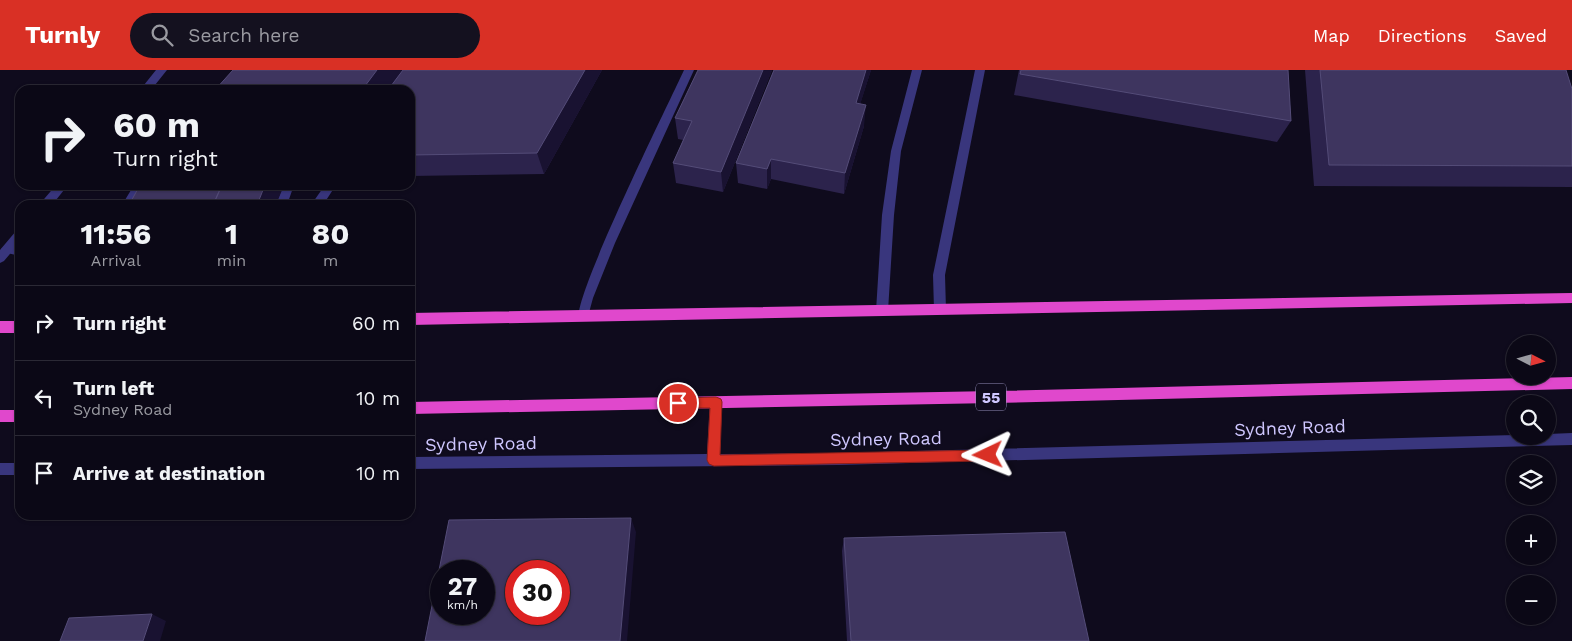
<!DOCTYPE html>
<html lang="en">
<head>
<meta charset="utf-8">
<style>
  :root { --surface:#0b0816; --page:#14111f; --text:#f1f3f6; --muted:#9a9aa1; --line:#2b2935; --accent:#d93025 }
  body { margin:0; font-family:"Work Sans",sans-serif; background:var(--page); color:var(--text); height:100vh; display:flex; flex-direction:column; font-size:19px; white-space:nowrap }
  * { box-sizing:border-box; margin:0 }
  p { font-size:16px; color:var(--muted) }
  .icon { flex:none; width:28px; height:28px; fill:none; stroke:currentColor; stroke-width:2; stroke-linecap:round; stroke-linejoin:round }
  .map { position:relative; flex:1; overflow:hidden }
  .drawer { position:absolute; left:15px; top:130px; width:400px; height:320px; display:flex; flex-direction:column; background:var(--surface); border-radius:15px; box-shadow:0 1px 4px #0004,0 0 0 1px var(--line) }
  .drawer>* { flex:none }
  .guide { position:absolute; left:15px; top:15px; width:400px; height:105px; border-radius:15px; box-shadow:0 1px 4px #0004,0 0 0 1px var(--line); background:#0b0816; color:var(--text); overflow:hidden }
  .needle { width:32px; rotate:96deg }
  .tools { position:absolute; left:1506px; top:265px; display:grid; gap:10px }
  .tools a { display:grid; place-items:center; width:50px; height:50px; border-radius:50%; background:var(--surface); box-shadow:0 1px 4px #0004,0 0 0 1px var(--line); font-size:25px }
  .speed { position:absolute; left:430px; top:490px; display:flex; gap:10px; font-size:25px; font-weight:700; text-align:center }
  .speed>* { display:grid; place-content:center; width:65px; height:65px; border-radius:50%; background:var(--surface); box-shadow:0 1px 4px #0004,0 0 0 1px var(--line); line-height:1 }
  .speed small { font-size:12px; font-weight:400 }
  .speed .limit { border:8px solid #d22; background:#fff; color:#111 }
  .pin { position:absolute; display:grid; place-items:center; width:42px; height:42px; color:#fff; margin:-21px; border:2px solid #fff; border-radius:50%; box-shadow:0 1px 5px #0007 }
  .me { position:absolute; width:55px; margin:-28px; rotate:268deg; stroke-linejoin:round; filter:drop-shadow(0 0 4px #0008) }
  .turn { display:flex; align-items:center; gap:18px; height:105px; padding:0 15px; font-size:22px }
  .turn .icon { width:65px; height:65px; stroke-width:2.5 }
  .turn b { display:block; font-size:35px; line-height:42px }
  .eta { display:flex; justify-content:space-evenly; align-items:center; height:85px; text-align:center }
  .eta b { font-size:30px; font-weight:700; line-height:35px }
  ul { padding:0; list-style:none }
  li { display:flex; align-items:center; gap:15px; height:75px; padding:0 15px; border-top:1px solid var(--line) }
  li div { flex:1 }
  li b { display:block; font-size:19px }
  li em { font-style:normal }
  header { display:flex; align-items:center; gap:30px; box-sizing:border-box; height:70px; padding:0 25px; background:var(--accent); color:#fff }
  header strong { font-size:24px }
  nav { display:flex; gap:28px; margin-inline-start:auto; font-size:18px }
  .search { width:350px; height:45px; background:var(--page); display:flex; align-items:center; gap:12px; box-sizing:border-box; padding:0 18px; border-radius:28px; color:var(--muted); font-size:19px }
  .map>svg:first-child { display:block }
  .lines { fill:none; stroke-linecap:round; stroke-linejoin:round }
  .service { fill:#39367d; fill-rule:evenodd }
  .minor { fill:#39367d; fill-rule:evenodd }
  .trunk { fill:#e048cc; fill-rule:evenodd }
  .wall { fill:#2c234c }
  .shaded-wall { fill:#191231 }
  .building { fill:#3e355f; stroke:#544c78; fill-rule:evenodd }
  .route { fill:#d93025; stroke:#8d1f18 }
  .labels { text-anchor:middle; stroke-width:4; stroke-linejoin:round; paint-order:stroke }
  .shield { fill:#0f0b1d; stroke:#958fbb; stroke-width:1 }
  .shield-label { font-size:16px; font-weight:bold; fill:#cfc7ff }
  .street-label { font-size:18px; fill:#cfc7ff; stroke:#0f0b1d }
</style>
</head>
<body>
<header>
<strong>Turnly</strong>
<div class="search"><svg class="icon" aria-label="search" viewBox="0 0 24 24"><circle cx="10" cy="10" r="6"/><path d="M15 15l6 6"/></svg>Search here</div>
<nav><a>Map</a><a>Directions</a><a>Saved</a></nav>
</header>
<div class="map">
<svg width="1572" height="571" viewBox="0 0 1572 571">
  <rect width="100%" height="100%" fill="#0f0b1d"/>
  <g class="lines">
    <path class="service" d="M684 0H694L615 173 593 228 587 250H579C570 232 670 31 684 0Z
      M912 0H922L901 81 894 145 888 241 886 245H878L876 241 882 145 891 81Z
      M975 0H985L945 205 946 240 944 244H936L934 240 933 205Z
      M134 115H144L134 135H122Z
      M284 115H294L287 135H275Z
      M325 115H336L323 135H311Z
      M7 174 20 176V186L3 182 1 179Z"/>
    <path class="minor" d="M156 0H167L151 20H140Z
      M56 115H68L52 135H39Z
      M20 160V172L4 191 0 193V180L16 161Z
      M716 326 721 328 722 332 720 384 839 383 1515 365V366H1548V364L1572 363V375L839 395 410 399V387L707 384 710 332 711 328Z
      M0 393H20V405H0Z"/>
    <path class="trunk" d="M1572 223V233L410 255V243Z
      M0 251H20V263H0Z
      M1572 307V319L994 333 410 344V332L994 321Z
      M0 340H20V352H0Z"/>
  </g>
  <path class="wall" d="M602 0 544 104 410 106V20Z
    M772 0 723 122 676 113 673 93 683 70 678 69 675 48Z
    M774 0H871L860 34 864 56 844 124 771 109 767 119 738 113 736 93Z
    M1019 0H1288L1291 51 1277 72 1014 25Z
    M1305 0H1566L1572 19V117L1314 116Z
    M844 468 1089 571H847L842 481Z"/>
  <path class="shaded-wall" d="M377 0H404L389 20H362Z
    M585 0H602L544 104 537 83Z
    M763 0H772L723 122 721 102Z
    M866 0H871L854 54 856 33Z
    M866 35 864 56 844 124 845 103Z
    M771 89V109L767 119V99Z
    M265 115H284L276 135H257Z
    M631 448 636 462 627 571H620Z
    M152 544 166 551 160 571H143Z"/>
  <path class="building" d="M233 0H377L362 20H215Z
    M403 0H585L537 83 410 85V20H388Z
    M698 0H763L721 102 673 93 692 51 675 48Z
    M774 0H866L856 33 866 35 845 103 771 89 767 99 736 93Z
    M1021 0H1288L1291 51 1020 4Z
    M1320 0H1566L1572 19V96L1329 95Z
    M140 115H222L213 135H129Z
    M222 115H265L257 135H213Z
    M631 448 620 571H425L449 450ZM441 501H484V544H441ZM516 501H559V544H516Z
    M1065 462 1089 571H851L844 468Z
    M152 544 143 571H60L69 548Z"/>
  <path class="route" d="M716 327 721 329 722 332 720 385 988 380 992 381 994 385 992 389 988 391 714 396 709 394 707 390 710 338H678L674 337 672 333 674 329 678 328Z"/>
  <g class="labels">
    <rect class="shield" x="976" y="313.5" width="30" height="27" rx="4"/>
    <g class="shield-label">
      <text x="991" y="333">55</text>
    </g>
    <g class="street-label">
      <text transform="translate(1290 358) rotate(-2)" y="6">Sydney Road</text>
      <text transform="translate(886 369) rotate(-1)" y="6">Sydney Road</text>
      <text transform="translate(481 374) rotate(-1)" y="6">Sydney Road</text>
    </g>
  </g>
</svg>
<div class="tools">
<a><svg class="needle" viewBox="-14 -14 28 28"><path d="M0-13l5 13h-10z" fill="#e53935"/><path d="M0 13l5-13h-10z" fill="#9a9aa1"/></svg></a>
<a><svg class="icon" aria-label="search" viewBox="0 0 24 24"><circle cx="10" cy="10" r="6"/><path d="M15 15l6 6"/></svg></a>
<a><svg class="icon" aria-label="layers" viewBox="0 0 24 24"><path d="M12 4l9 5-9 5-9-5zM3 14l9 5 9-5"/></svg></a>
<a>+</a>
<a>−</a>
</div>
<div class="speed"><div>27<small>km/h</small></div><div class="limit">30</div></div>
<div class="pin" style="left:678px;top:333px;background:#d93025"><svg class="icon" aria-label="arrive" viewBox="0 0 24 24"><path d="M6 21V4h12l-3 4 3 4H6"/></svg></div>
<svg class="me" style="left:988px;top:385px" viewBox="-20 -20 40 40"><path d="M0-17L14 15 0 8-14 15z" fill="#d93025" stroke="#fff" stroke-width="4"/></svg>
<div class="guide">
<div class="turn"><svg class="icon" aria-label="right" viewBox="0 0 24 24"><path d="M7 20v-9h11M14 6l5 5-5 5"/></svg><div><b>60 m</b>Turn right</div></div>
</div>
<section class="drawer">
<div class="eta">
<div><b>11:56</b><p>Arrival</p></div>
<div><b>1</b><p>min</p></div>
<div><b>80</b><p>m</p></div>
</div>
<ul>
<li><svg class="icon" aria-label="right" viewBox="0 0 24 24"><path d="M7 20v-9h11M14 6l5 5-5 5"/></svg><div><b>Turn right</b></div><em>60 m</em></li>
<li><svg class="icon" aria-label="left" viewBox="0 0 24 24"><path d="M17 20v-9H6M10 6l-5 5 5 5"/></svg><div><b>Turn left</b><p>Sydney Road</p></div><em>10 m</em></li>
<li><svg class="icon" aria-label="arrive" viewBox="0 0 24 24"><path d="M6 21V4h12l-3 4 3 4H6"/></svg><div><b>Arrive at destination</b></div><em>10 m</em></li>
</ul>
</section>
</div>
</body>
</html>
